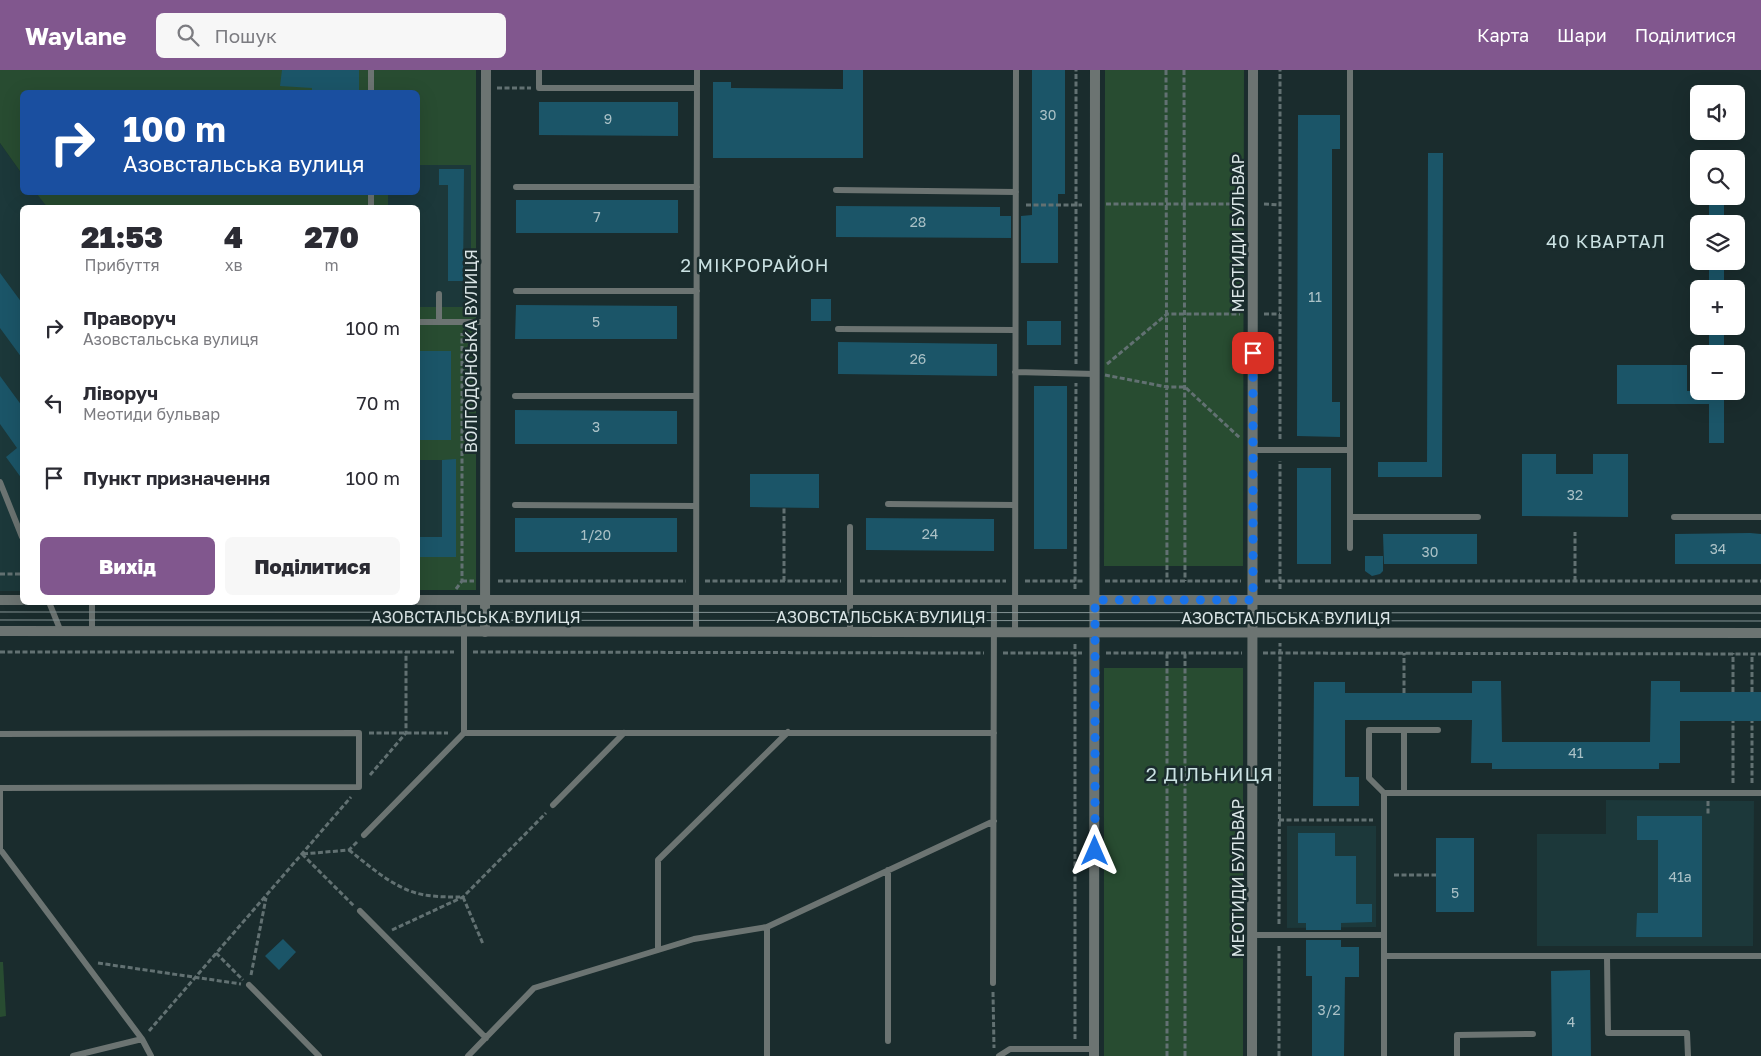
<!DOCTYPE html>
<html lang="uk">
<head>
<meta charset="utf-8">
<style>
  :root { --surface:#fff; --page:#f7f7f7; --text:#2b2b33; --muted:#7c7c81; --accent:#81578e }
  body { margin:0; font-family:"Golos Text",sans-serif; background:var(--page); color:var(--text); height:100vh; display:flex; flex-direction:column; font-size:19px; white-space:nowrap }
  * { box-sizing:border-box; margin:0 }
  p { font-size:16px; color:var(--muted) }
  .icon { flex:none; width:28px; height:28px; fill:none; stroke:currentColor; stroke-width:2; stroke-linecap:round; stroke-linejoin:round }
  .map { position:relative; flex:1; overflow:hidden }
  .details { position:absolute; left:20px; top:135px; width:400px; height:400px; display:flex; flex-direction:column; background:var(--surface); border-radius:8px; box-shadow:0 5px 20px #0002 }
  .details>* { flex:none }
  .hud { position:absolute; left:20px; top:20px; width:400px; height:105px; border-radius:8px; box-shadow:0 5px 20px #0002; background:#1a4fa0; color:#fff; overflow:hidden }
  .tools { position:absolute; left:1690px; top:15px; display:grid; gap:10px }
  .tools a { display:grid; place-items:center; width:55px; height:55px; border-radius:8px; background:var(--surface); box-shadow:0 5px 20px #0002; font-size:25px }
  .pin { position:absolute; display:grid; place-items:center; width:42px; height:42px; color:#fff; margin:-21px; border-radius:10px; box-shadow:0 2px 8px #0006 }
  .me { position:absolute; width:55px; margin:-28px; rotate:0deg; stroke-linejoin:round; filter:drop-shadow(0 0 4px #0008) }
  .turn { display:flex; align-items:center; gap:18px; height:105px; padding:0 20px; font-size:22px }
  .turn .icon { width:65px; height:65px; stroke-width:2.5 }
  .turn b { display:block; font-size:35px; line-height:42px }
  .eta { display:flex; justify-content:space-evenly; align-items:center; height:85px; text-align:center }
  .eta b { font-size:30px; font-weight:800; line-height:35px }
  .primary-button { display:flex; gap:10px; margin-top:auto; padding:10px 20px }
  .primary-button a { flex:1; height:58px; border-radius:8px; background:var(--accent); color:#fff; font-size:20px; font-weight:800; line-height:58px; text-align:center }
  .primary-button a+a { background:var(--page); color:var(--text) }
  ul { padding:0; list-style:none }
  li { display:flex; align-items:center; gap:15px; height:75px; padding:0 20px }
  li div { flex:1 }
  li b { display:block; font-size:19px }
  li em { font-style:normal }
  header { display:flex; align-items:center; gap:30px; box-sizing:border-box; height:70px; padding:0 25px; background:var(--accent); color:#fff }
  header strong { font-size:24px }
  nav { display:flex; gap:28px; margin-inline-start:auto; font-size:18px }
  .search { width:350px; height:45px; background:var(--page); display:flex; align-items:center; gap:12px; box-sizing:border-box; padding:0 18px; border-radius:8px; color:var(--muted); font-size:19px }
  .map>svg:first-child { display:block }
  .built { fill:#1c383a }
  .green { fill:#284c31 }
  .building { fill:#1b5568 }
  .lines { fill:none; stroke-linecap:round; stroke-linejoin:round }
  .path { stroke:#627172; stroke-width:3; stroke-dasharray:5 2.5; stroke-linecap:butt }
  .service { stroke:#6c7472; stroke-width:6 }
  .minor { stroke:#6c7472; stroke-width:10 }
  .tertiary { stroke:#6c7472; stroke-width:10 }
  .tram { stroke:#859394; stroke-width:1 }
  .route { stroke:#1a73e8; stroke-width:9; stroke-dasharray:0 16.2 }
  .labels { text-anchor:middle; stroke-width:5; stroke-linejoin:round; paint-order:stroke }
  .number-label { font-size:14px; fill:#aac1c6 }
  .street-label { font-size:16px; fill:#dae5e6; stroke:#1a2c2d }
  .neighbourhood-label { font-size:18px; letter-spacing:1px; fill:#cbe2e3; stroke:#1a2c2d }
  .quarter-label { font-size:19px; letter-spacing:1px; fill:#cbe2e3; stroke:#1a2c2d }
</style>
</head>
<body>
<header>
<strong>Waylane</strong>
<div class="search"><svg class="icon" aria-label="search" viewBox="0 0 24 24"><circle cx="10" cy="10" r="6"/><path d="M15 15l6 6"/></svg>Пошук</div>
<nav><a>Карта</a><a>Шари</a><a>Поділитися</a></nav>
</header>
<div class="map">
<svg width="1761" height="986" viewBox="0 0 1761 986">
  <rect width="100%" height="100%" fill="#1a2c2d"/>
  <path class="built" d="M0 73 22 104V122L36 123 48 137 22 138V521H0Z
    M418 95H471V237H418V138H388V123L418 122Z
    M456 389V487H418V390Z
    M1606 730 1754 731 1753 876H1537V764H1606Z
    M1287 756H1376V857L1287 858Z"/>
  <path class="green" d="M0 0H476V520H418V487L456 486V390H418V237H471V95H418V22H22V104L0 73Z
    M1105 0H1244L1243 496H1104Z
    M388 122V137L48 138 36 123Z
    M1104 598H1243V986H1104Z
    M0 892H3L6 946 0 947Z"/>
  <path class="building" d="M282 0H359V22H312V18L280 16Z
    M843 0H863V88H713V12H731V18L843 19Z
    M1032 0H1065V124H1058V193H1021V146L1032 145Z
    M539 32H678V66L539 65Z
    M1298 45H1340V79H1332V332H1340V367L1297 366Z
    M1428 83H1443L1442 407H1378V392H1427Z
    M439 99H464L463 211H448V115H439Z
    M1709 126H1724V154H1709Z
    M516 130H678V163H516Z
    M836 136 1000 137V146H1011V168L836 167Z
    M1709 191H1724V219H1709Z
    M0 203 22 233V288L0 258Z
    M811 229H831V251H811Z
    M516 235 677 236V269H515Z
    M1027 251H1061V275H1027Z
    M1709 256H1724V284H1709Z
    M838 272 997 274V306L838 304Z
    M418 281H451V370H418Z
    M1617 295H1687V321H1724V373H1709V334H1617Z
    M0 306 22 336V409L6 387 17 378 0 354Z
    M1034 316H1067V479H1034Z
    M515 340 677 341V374H515Z
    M1522 384H1556V404H1593V384H1628V447L1522 446Z
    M456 389V487H418V467H442V390Z
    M1297 398H1331V494H1297Z
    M750 404H819V438L750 437Z
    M515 448H677V482H515Z
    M866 448 994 449V481L866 480Z
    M1750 463 1761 464V494H1675V464Z
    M1383 464H1477V494H1384Z
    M1365 486H1383V501L1380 504 1372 506 1365 501Z
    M1472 611H1501L1502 672H1650L1651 611H1680V622H1761V651H1680V693H1659V699H1492V693H1471L1472 650H1345V707H1359V736H1313L1314 612H1345V623H1472Z
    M1637 746H1702V867H1636L1637 843H1658V770H1637Z
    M1298 763H1335V786H1356V834H1372V852L1341 853V860H1306V853H1298Z
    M1436 768H1474V842H1436Z
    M283 869 296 882 279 900 265 886Z
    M1306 870H1341V877H1359V907H1345L1344 986H1312V906H1306Z
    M1590 900 1591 986H1552L1551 901Z"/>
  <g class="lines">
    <path class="path" d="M1166 0 1167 511
      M1184 0 1185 511
      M497 18H531
      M1106 134H1242
      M1264 134 1280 135
      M1026 135H1082
      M1264 244H1280
      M1076 294V0
      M1107 294 1167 244H1240
      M1105 305 1167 317H1185L1240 368
      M462 326H475
      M1280 369V0
      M0 504H22
      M462 511H474
      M498 511H686
      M705 511H841
      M784 511V438
      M860 511H1006
      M1025 511H1084
      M1105 511H1241
      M1265 511H1761
      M1575 511V462
      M456 519 462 511V263
      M1075 519 1076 313
      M1280 519V391
      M0 582H454
      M473 582 984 583
      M1003 583H1082
      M1106 583H1242
      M1263 583 1761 584
      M1733 622V583
      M1752 622V584
      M1404 623V583
      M369 663H448
      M370 705 406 663V582
      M1733 713V651
      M1752 713V651
      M1708 731V746
      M1279 750H1373
      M349 780C368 795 387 812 410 821 426 827 443 827 460 827
      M302 784 354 836
      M303 784 349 780 358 771
      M1394 805H1436
      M463 827 483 874
      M1279 854 1280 573
      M392 860 463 827 546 743
      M216 883 243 910
      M98 893 241 914
      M251 905 266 828
      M993 922 994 978
      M149 961 351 727
      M1075 969V573
      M1167 986V583
      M1185 986V583
      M1279 986V876"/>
    <path class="service" d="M539 0V18H697
      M371 22V0
      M516 117H697
      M836 120 1016 122
      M371 138V122
      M516 221H697
      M418 252H486
      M439 252V224
      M838 259 1015 260
      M1015 302 1095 304
      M515 326H696
      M1253 380H1350
      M0 412 22 467
      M888 434 1015 435
      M515 435 696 436
      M1350 447H1478
      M1674 447H1761
      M1350 478V0
      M49 532 61 562
      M92 562V532
      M696 562 697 0
      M850 562V457
      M1015 562 1016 0
      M1404 660V723
      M1438 660H1369V708L1384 723H1761
      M464 663H994
      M0 664 359 663V717L0 718
      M0 718V779L142 969 151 986
      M553 735 624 663
      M364 765 464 663V530
      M360 841 486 968
      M1253 865H1384
      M658 880V790L788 662
      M1384 886H1761
      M1607 886 1608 963H1687L1688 986
      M993 913 994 530
      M249 915 319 986
      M888 971V800
      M73 986 142 969
      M468 986 534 918 694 869 767 857 994 751
      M767 986V857
      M999 986 1010 979H1094
      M1384 986V723
      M1457 986V965L1533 964"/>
    <path class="minor" d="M485 562 486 0"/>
    <path class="tertiary" d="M0 530H22
      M418 530H1761
      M0 561 1761 563
      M1094 986 1095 0
      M1252 986 1253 0"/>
    <path class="tram" d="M0 542 1761 543
      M0 550 1761 551"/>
  </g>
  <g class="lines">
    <path class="route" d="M1095 781V530H1253V283"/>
  </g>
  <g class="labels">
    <g class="number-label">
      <text x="1048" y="50">30</text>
      <text x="608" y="54">9</text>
      <text x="597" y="152">7</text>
      <text x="918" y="157">28</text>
      <text x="1315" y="232">11</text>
      <text x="596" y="257">5</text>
      <text x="918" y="294">26</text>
      <text x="596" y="362">3</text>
      <text x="1575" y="430">32</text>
      <text x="930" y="469">24</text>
      <text x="596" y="470">1/20</text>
      <text x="1718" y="484">34</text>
      <text x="1430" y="487">30</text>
      <text x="1576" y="688">41</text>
      <text x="1680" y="812">41а</text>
      <text x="1455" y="828">5</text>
      <text x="1329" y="945">3/2</text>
      <text x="1571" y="957">4</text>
    </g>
    <g class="street-label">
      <text transform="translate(1238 163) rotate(-90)" y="6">МЕОТИДИ БУЛЬВАР</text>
      <text transform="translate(471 281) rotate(-90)" y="6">ВОЛГОДОНСЬКА ВУЛИЦЯ</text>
      <text x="476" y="553">АЗОВСТАЛЬСЬКА ВУЛИЦЯ</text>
      <text x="881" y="553">АЗОВСТАЛЬСЬКА ВУЛИЦЯ</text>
      <text x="1286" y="554">АЗОВСТАЛЬСЬКА ВУЛИЦЯ</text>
      <text transform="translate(1238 808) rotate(-90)" y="6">МЕОТИДИ БУЛЬВАР</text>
    </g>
    <g class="neighbourhood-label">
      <text x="1606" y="178">40 КВАРТАЛ</text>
      <text x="755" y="202">2 МІКРОРАЙОН</text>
    </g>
    <g class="quarter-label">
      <text x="1210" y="711">2 ДІЛЬНИЦЯ</text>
    </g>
  </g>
</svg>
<div class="tools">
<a><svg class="icon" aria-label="sound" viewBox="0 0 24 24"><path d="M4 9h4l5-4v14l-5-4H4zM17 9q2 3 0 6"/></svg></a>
<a><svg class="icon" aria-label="search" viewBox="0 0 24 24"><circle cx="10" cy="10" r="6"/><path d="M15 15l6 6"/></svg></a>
<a><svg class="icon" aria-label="layers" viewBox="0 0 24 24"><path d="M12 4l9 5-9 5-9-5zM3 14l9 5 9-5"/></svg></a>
<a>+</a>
<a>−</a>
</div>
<div class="pin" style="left:1253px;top:283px;background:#d93025"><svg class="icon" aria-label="arrive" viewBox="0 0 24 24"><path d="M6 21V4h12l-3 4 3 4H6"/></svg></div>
<svg class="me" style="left:1095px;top:781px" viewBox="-20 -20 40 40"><path d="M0-17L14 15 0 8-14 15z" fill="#1a73e8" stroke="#fff" stroke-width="4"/></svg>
<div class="hud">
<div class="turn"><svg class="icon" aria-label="right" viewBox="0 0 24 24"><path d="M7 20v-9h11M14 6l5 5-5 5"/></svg><div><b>100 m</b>Азовстальська вулиця</div></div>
</div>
<section class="details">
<div class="eta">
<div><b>21:53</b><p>Прибуття</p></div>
<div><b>4</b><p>хв</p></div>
<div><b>270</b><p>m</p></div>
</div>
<ul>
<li><svg class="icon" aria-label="right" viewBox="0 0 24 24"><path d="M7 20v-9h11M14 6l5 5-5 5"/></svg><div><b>Праворуч</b><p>Азовстальська вулиця</p></div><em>100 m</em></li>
<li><svg class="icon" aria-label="left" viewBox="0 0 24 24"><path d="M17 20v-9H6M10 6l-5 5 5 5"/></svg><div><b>Ліворуч</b><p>Меотиди бульвар</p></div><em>70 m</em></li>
<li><svg class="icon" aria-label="arrive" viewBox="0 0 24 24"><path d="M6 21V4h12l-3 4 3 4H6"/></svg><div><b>Пункт призначення</b></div><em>100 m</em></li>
</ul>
<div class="primary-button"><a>Вихід</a><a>Поділитися</a></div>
</section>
</div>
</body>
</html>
